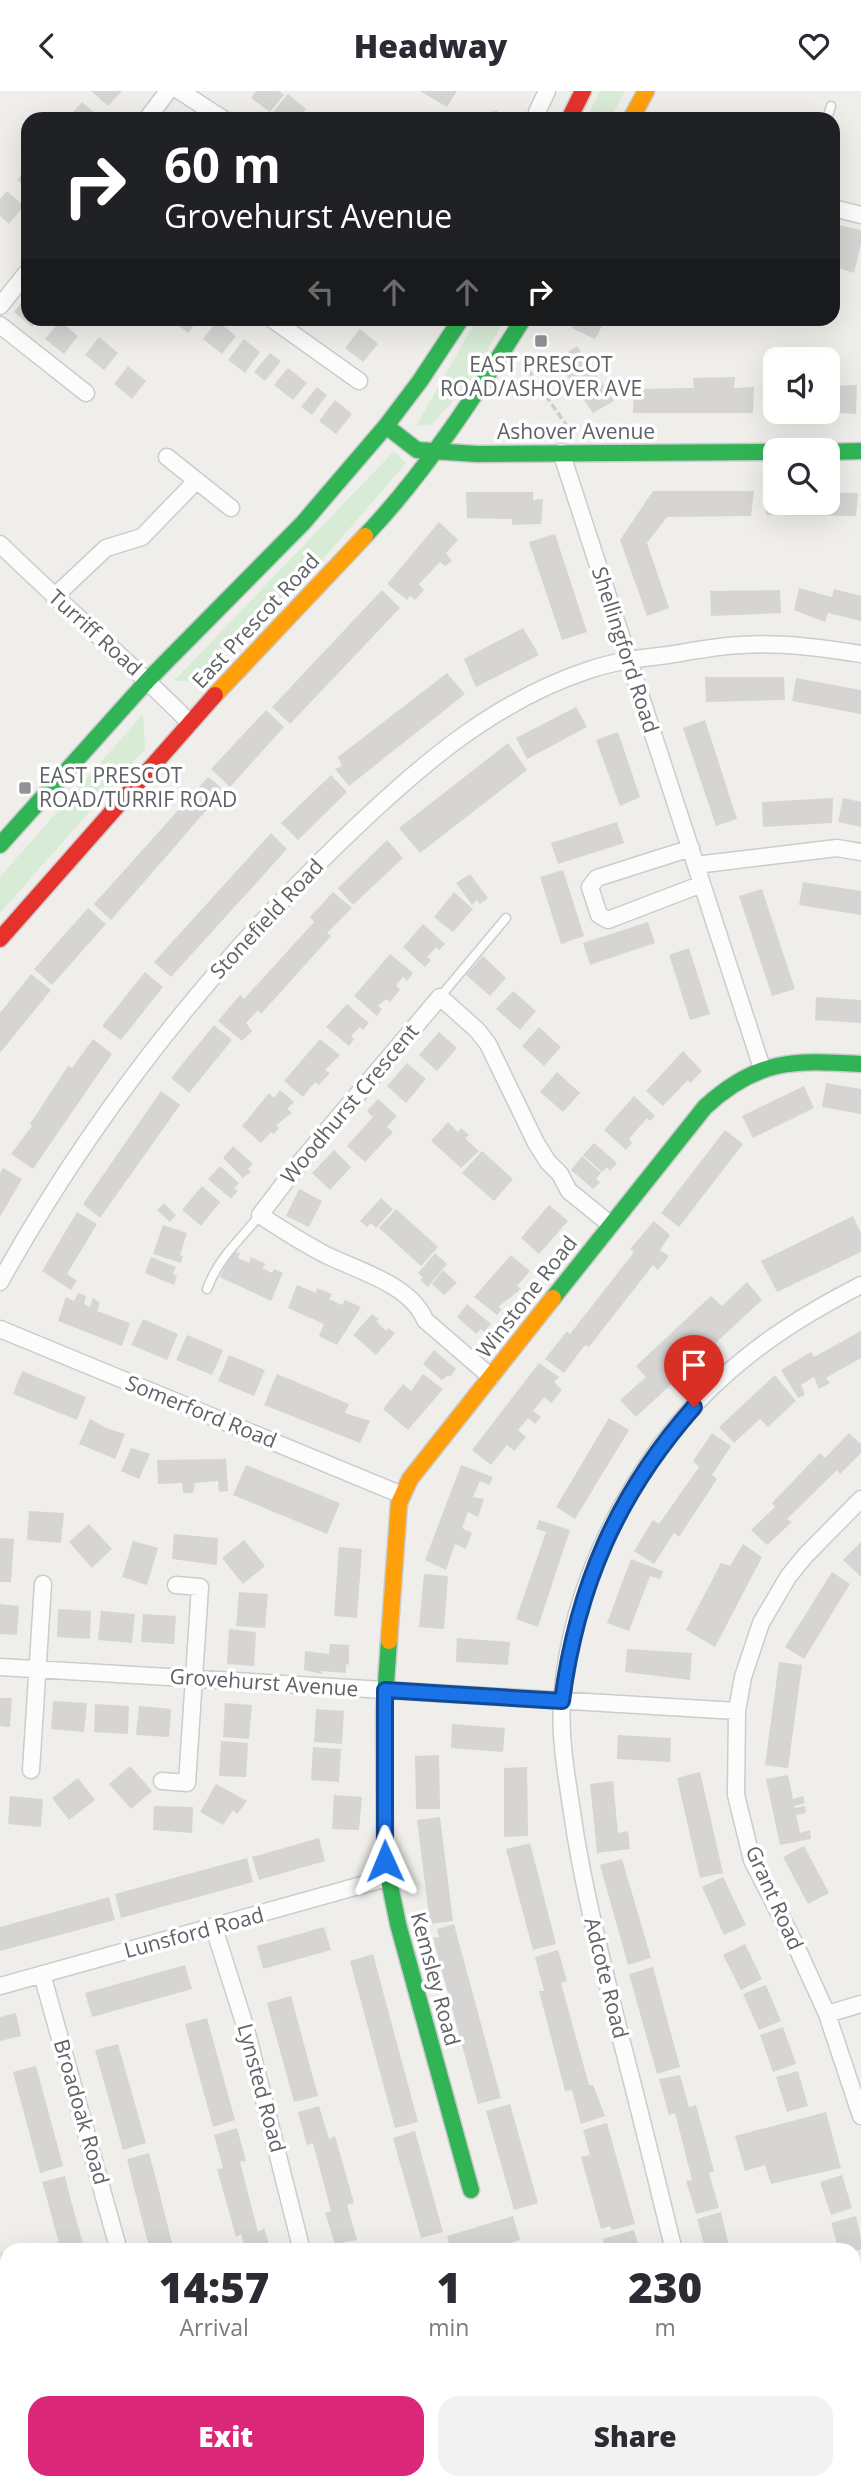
<!DOCTYPE html>
<html lang="en">
<head>
<meta charset="utf-8">
<style>
  :root { --surface:#fff; --page:#f2f2f3; --text:#2b2b33; --muted:#7c7c81; --accent:#db2777 }
  body { margin:0; font-family:"Open Sans",sans-serif; background:var(--page); color:var(--text); height:100vh; display:flex; flex-direction:column; font-size:26px; white-space:nowrap }
  * { box-sizing:border-box; margin:0 }
  p { font-size:23px; color:var(--muted) }
  .icon { flex:none; width:38px; height:38px; fill:none; stroke:currentColor; stroke-width:2; stroke-linecap:round; stroke-linejoin:round }
  .map { position:relative; flex:1; overflow:hidden }
  .sheet { position:absolute; left:0px; top:2152px; width:861px; height:247px; display:flex; flex-direction:column; background:var(--surface); border-radius:21px 21px 0 0; box-shadow:0 7px 28px #0002 }
  .sheet>* { flex:none }
  .guide { position:absolute; left:21px; top:21px; width:819px; height:214px; border-radius:21px; box-shadow:0 7px 28px #0002; background:#202124; color:#fff; overflow:hidden }
  .buttons { position:absolute; left:763px; top:256px; display:grid; gap:14px }
  .buttons a { display:grid; place-items:center; width:77px; height:77px; border-radius:14px; background:var(--surface); box-shadow:0 7px 28px #0002; font-size:35px }
  .pin { position:absolute; display:grid; place-items:center; width:60px; height:60px; color:#fff; margin:-72px -30px; border-radius:50% 50% 50% 0; rotate:-45deg; box-shadow:0 0 7px #0007 }
  .pin .icon { rotate:45deg }
  .me { position:absolute; width:77px; margin:-38px; rotate:359deg; stroke-linejoin:round; filter:drop-shadow(0 0 5px #0008) }
  .turn { display:flex; align-items:center; gap:24px; height:147px; padding:0 28px; font-size:32px }
  .turn .icon { width:91px; height:91px; stroke-width:2.5 }
  .turn b { display:block; font-size:49px; line-height:60px }
  .lanes { display:flex; align-items:center; height:66px; padding:0 28px; background:#0003; justify-content:center; gap:35px; direction:ltr }
  .lanes .off { opacity:.35 }
  .eta { display:flex; justify-content:space-evenly; align-items:center; height:119px; text-align:center }
  .eta b { font-size:42px; font-weight:800; line-height:49px }
  .cta { display:flex; gap:14px; margin-top:auto; padding:14px 28px }
  .cta a { flex:1; height:80px; border-radius:21px; background:var(--accent); color:#fff; font-size:28px; font-weight:800; line-height:80px; text-align:center }
  .cta a+a { background:var(--page); color:var(--text) }
  header { display:flex; justify-content:space-between; align-items:center; height:91px; padding:0 28px; background:var(--surface); font-size:32px; font-weight:800 }
  .map>svg:first-child { display:block }
  .green { fill:#d8ebd6 }
  .building { fill:#d6d5d3 }
  .lines { fill:none; stroke-linecap:round; stroke-linejoin:round }
  .lane-casing { stroke:#cbcccc; stroke-width:11 }
  .street-casing { stroke:#cbcccc; stroke-width:19 }
  .fast-casing { stroke:#cacacb; stroke-width:19 }
  .slow-casing { stroke:#cacacb; stroke-width:19 }
  .jam-casing { stroke:#cacacb; stroke-width:19 }
  .path { stroke:#cacfcc; stroke-width:3.5; stroke-dasharray:7 3.5; stroke-linecap:butt }
  .lane { stroke:#fdfcfc; stroke-width:8 }
  .street { stroke:#fdfcfc; stroke-width:16 }
  .fast { stroke:#30b455; stroke-width:16 }
  .slow { stroke:#ff9f0a; stroke-width:16 }
  .jam { stroke:#e5322d; stroke-width:16 }
  .route-casing { stroke:#114b97; stroke-width:18 }
  .route { stroke:#1a73e8; stroke-width:12 }
  .poi-dot { fill:#919496; stroke:#fff; stroke-width:2.5 }
  .labels { text-anchor:middle; stroke-width:7; stroke-linejoin:round; paint-order:stroke }
  .poi-label { font-size:21px; fill:#5f6368; stroke:#fff }
  .street-label { font-size:21px; fill:#5f6368; stroke:#fff }
</style>
</head>
<body>
<header><svg class="icon" aria-label="back" viewBox="0 0 24 24"><path d="M15 5l-7 7 7 7"/></svg>Headway<svg class="icon" aria-label="heart" viewBox="0 0 24 24"><path d="M12 20l-8-8c-3-5 5-10 8-4 3-6 11-1 8 4z"/></svg></header>
<div class="map">
<svg width="861" height="2398" viewBox="0 0 861 2398">
  <rect width="100%" height="100%" fill="#efeeea"/>
  <path class="green" d="M600 0H625L610 28H586Z
    M477 228H505L469 292 432 333 416 335Z
    M394 360 406 372 304 490 273 512 234 551 215 574 195 590H174Z
    M143 623 145 658 0 822V786Z"/>
  <path class="building" d="M91 0H122L108 15Z
    M256 0H279L284 4 270 21 251 7Z
    M420 0H457L447 16Z
    M288 3 306 18 298 28H282L273 21Z
    M82 11 99 26 97 28H67Z
    M497 19 499 28H476L475 26Z
    M28 77V98L17 89Z
    M7 100 24 115 9 133 0 125V108Z
    M833 133 861 139V153L854 182 833 175Z
    M28 203V228H39L32 236 14 221Z
    M170 228H199L188 242Z
    M577 228H606L595 248 572 237Z
    M60 230 78 245 64 263 45 248Z
    M217 230 236 245 222 263 203 248Z
    M360 238 378 253 363 271 345 257Z
    M99 246 118 262 104 279 85 264Z
    M244 248 260 261 245 282 228 269Z
    M577 255 614 310 593 322 556 269Z
    M270 262 281 270 265 290 254 281Z
    M128 275 146 290 132 308 114 293Z
    M288 277 307 292 293 309 274 294Z
    M735 286 734 297 754 296 753 322H633L634 298 694 297 693 287Z
    M857 294 856 323 828 321V295Z
    M317 296 327 304 312 324 301 316Z
    M764 297H775V319H764Z
    M335 309 352 323 336 343 319 330Z
    M653 400H754L751 425 667 426 647 452 669 517 647 525 620 449Z
    M466 401H533V409L543 408 541 433 512 434V428L467 427Z
    M828 402H858L856 425 766 424 765 403H775V411H828Z
    M439 431 458 449 446 462 452 470 445 475 440 471 419 493 424 499 415 509 410 505 407 509 387 493Z
    M555 443 587 541 562 549 529 451Z
    M799 497 832 506 834 498 861 505V530L828 522 825 531 794 519Z
    M382 499 400 517 290 633 272 616Z
    M780 499 781 522 711 525 710 500Z
    M523 537 539 564 476 596 464 568Z
    M447 582 465 603 349 695 335 678 342 675 338 666Z
    M705 586H784L785 609 706 611Z
    M796 587 861 599V623L792 610Z
    M576 616 587 636 527 668 516 647Z
    M266 619 284 636 230 696 211 678Z
    M705 629 737 728 716 735 683 637Z
    M618 641 640 706 620 715 596 649Z
    M508 652 527 679 420 762 399 737Z
    M331 684 347 701 298 749 281 732Z
    M208 686 224 699 111 829 94 813Z
    M833 707 832 732 763 736 762 711Z
    M843 707 861 711V736L838 731Z
    M617 731 624 752 558 773 551 752Z
    M271 742 287 758 171 886 154 871Z
    M387 749 403 767 353 814 338 797Z
    M563 779 584 845 561 853 540 786Z
    M470 783 488 807 480 813 477 809 472 814 456 792Z
    M803 791 861 800V824L799 814Z
    M762 798 795 898 772 905 739 805Z
    M333 801 352 817 327 842 331 845 261 923 258 919 246 932 252 940 242 950 218 930 240 904 244 908 314 831 310 826Z
    M454 801 473 818 453 841 434 826Z
    M88 817 106 833 52 894 34 878Z
    M648 831 655 852 590 874 583 852Z
    M423 833 445 853 439 859 436 856 427 866 431 869 425 876 403 856Z
    M689 857 710 923 690 929 669 864Z
    M390 863 413 882 407 890 403 886 396 894 400 899 390 911 386 908 378 915 382 918 377 925 354 905Z
    M483 865 506 887 490 905 466 884Z
    M145 881 163 896 121 949 102 935Z
    M31 883 51 899 0 962V922Z
    M513 900 536 920 520 939 496 918Z
    M816 906 861 909V932L815 929Z
    M347 913 369 932 363 939 360 936 351 945 354 948 349 955 326 936Z
    M214 934 232 949 189 1002 171 987Z
    M539 936 561 956 544 975 522 955Z
    M439 941 457 957 437 980 419 964Z
    M93 948 112 963 33 1078 11 1063 32 1035 30 1033 68 975 72 977Z
    M320 948 340 964 325 979 330 982 319 994 315 991 303 1006 284 990Z
    M683 960 702 980 690 992 688 989 663 1015 646 1000Z
    M407 972 426 988 406 1012 387 995Z
    M557 981 580 1002 563 1021 540 1001Z
    M826 992 861 998V1023L822 1016Z
    M804 995 814 1017 753 1047 742 1025Z
    M280 999 294 1011 287 1018 292 1022 276 1034 279 1037 274 1043 271 1041 261 1052 242 1035 269 1002 274 1007Z
    M161 1000 180 1014 100 1127 83 1113Z
    M634 1005 655 1025 650 1030 647 1027 629 1048 632 1052 626 1059 604 1039Z
    M378 1008 397 1025 387 1036 393 1041 365 1071 347 1055 373 1026 367 1020Z
    M448 1031 458 1041 461 1037 469 1044 465 1047 479 1060 461 1077 431 1050Z
    M725 1039 743 1053 679 1136 661 1122Z
    M594 1052 617 1072 610 1080 607 1076 602 1081 583 1064Z
    M233 1055 253 1073 248 1078 251 1081 243 1087 223 1067Z
    M334 1059 351 1076 330 1099 312 1082Z
    M482 1060 513 1088 494 1110 462 1082Z
    M582 1065 601 1082 596 1088 600 1091 593 1098 571 1079Z
    M220 1075 239 1092 234 1097 238 1100 231 1108 208 1088Z
    M3 1077 22 1088 0 1126V1082Z
    M202 1095 220 1111 201 1135 182 1119Z
    M299 1098 322 1110 309 1136 286 1125Z
    M381 1107 393 1118 376 1137 371 1132 367 1136 360 1130Z
    M164 1112 176 1124 170 1131 157 1119Z
    M549 1114 568 1130 539 1163 521 1147Z
    M396 1118 438 1156 421 1175 379 1137Z
    M77 1121 97 1133 67 1183 77 1190 71 1199 42 1180Z
    M853 1125 861 1142V1161L777 1201 761 1170Z
    M654 1130 670 1144 660 1159 669 1165 658 1179 653 1174 589 1256 585 1254 564 1282 545 1268 567 1240 570 1243 634 1161 630 1158Z
    M163 1134 187 1142 180 1164 183 1165 181 1172 153 1163Z
    M232 1160 240 1162 238 1167 249 1172 251 1166 266 1173 262 1177 272 1182 274 1178 283 1182 271 1210 220 1186Z
    M435 1162 447 1173 428 1196 420 1189 423 1187 418 1182Z
    M511 1164 530 1180 517 1195 521 1198 498 1216 502 1218 497 1224 474 1206Z
    M151 1166 176 1176 173 1183 177 1185 174 1194 145 1182Z
    M443 1179 457 1192 444 1204 432 1193Z
    M747 1191 762 1209 636 1326 620 1309 646 1286 636 1275 711 1205 722 1215Z
    M297 1194 316 1202 317 1197 332 1203 329 1208 342 1214 345 1209 361 1216 337 1254 319 1245 324 1233 288 1217Z
    M78 1202 86 1205 84 1213 90 1216 93 1207 100 1212 97 1220 130 1232 122 1255 58 1230 66 1206 74 1210Z
    M467 1213 491 1233 484 1241 481 1238 476 1243 457 1226Z
    M372 1223 379 1228 376 1230 386 1240 388 1237 395 1242 376 1264 353 1244Z
    M143 1228 178 1243 167 1269 131 1254Z
    M861 1240V1267L826 1287 830 1292 819 1298 814 1286 801 1294 805 1304 798 1307 781 1279 811 1261 814 1266Z
    M187 1244 223 1259 212 1284 176 1269Z
    M434 1259 456 1278 450 1286 448 1284 442 1289 423 1273Z
    M229 1264 265 1279 254 1305 218 1290Z
    M539 1272 559 1286 554 1291 562 1299 551 1312 544 1306 533 1320 541 1326 535 1333 528 1327 518 1339 526 1346 514 1360 507 1354 491 1374 472 1359Z
    M22 1280 86 1306 77 1329 13 1303Z
    M277 1283 349 1313 345 1322 370 1330 360 1352 264 1314Z
    M423 1283 443 1298 408 1339 383 1318 403 1293 411 1300Z
    M775 1284 796 1310 768 1336 760 1328 734 1352 719 1336Z
    M609 1327 629 1339 575 1428 556 1416Z
    M90 1328 106 1337 125 1343 115 1368 79 1353Z
    M712 1342 731 1355 712 1384 717 1388 679 1446 674 1442 654 1473 634 1460 653 1429 659 1433 699 1376 693 1370Z
    M849 1342 861 1353V1362L840 1383 837 1379 787 1428 792 1431 767 1454 751 1439 775 1416 772 1412 820 1362 825 1367Z
    M131 1357 150 1363 139 1388 121 1380Z
    M226 1368 228 1400 219 1401 218 1390 195 1392 193 1402H183L182 1392 158 1393 157 1369Z
    M246 1374 340 1412 327 1443 233 1404Z
    M461 1374 493 1386 490 1394 480 1390 473 1406 484 1408 478 1426 468 1421 462 1437 472 1442 466 1458 455 1453 446 1479 425 1469Z
    M29 1420 64 1422 61 1452 27 1449Z
    M539 1429 570 1439 538 1536 516 1528 546 1441 536 1438Z
    M89 1433 112 1458 92 1477 69 1451Z
    M174 1443 218 1447 217 1474 172 1468Z
    M0 1447 14 1448 11 1491H0Z
    M244 1449 265 1475 243 1493 222 1467Z
    M133 1450 158 1457 147 1494 122 1486Z
    M861 1451V1486L843 1469Z
    M743 1453 762 1466 715 1556 686 1539 721 1472 730 1475Z
    M339 1456 362 1458 357 1527 334 1525Z
    M631 1468 663 1480 660 1488 650 1485 629 1540 607 1532Z
    M832 1481 850 1493 804 1568 785 1556Z
    M424 1483 448 1485 444 1538 419 1536Z
    M239 1501 268 1503 265 1537 236 1535Z
    M0 1513 19 1515 17 1544 0 1543Z
    M58 1518 91 1520 90 1548 57 1546Z
    M101 1520 135 1523 132 1552 98 1549Z
    M143 1523 176 1525 174 1553 141 1551Z
    M229 1538 256 1541 254 1575 227 1573Z
    M457 1547 510 1551 508 1574 456 1571Z
    M330 1553 349 1554V1574L346 1573V1582L321 1580 322 1583 304 1579 305 1560 329 1563Z
    M627 1558 692 1562 690 1589 625 1581Z
    M779 1571 802 1574 788 1677 765 1674Z
    M0 1607H12L10 1636 0 1635Z
    M53 1610 87 1612 84 1641 51 1638Z
    M225 1612 252 1614 249 1648 223 1646Z
    M95 1613 129 1615 128 1643 94 1641Z
    M139 1615 171 1618 169 1646 136 1644Z
    M316 1618 344 1620 342 1653 314 1651Z
    M452 1633 505 1637 503 1661 451 1657Z
    M618 1644 671 1647 670 1671 617 1668Z
    M221 1650 248 1652 246 1686 219 1685Z
    M313 1656 341 1658 339 1691 311 1689Z
    M439 1664 440 1718H416L415 1665Z
    M130 1675 152 1700 131 1718 109 1693Z
    M527 1676 528 1745 504 1746V1677Z
    M700 1681 723 1782 700 1787 677 1687Z
    M788 1684 793 1708 803 1705 805 1712 794 1715 795 1717 805 1715 806 1722 796 1724 800 1742 810 1739 811 1748 780 1754 766 1688Z
    M78 1687 95 1709 69 1729 52 1707Z
    M613 1690 618 1742 628 1740 630 1758 597 1762 590 1693Z
    M216 1693 247 1710 237 1723 233 1719 223 1734 200 1721Z
    M334 1704 362 1706 359 1739 332 1738Z
    M10 1705 43 1708 41 1736 8 1733Z
    M154 1715 193 1716 192 1742 153 1739Z
    M440 1726 453 1830 430 1833 417 1729Z
    M319 1747 325 1770 259 1789 252 1766Z
    M530 1752 556 1853 533 1859 506 1758Z
    M804 1755 829 1802 808 1813 783 1766Z
    M247 1767 253 1791 121 1827 115 1803Z
    M622 1768 651 1867 628 1874 600 1774Z
    M723 1786 746 1834 724 1844 702 1796Z
    M109 1806 115 1829 0 1860V1836Z
    M454 1833 501 2007 478 2013 433 1847 439 1846 437 1838Z
    M324 1836 331 1859 263 1878 257 1855Z
    M745 1853 762 1888 741 1899 723 1864Z
    M558 1859 567 1890 561 1892 589 1994H593L605 2025 581 2033 572 1999 565 2000 539 1900H544L535 1866Z
    M373 1863 418 2031 395 2037 350 1870Z
    M185 1874 192 1898 92 1926 85 1902Z
    M653 1876 680 1976 657 1983 629 1883Z
    M766 1894 781 1930 759 1939 743 1903Z
    M291 1905 318 2005 294 2011 267 1912Z
    M16 1922 21 1945 0 1950V1926Z
    M207 1927 235 2029 213 2036 185 1933Z
    M783 1936 796 1973 773 1981 760 1944Z
    M118 1953 146 2052 123 2059 95 1959Z
    M36 1975 63 2075 40 2082 13 1981Z
    M798 1980 808 2015 787 2021 776 1986Z
    M680 1984 689 2016 696 2014 714 2080 709 2082 719 2117 696 2123 686 2090 692 2089 675 2022 669 2024 659 1988Z
    M510 2013 538 2112 514 2119 486 2020Z
    M319 2015 329 2048 335 2045 354 2112 347 2114 357 2149 335 2153 325 2122 331 2120 313 2052 307 2054 298 2021Z
    M826 2021 841 2077 771 2093 765 2074 745 2080 735 2045Z
    M607 2032 635 2133 612 2139 610 2135 601 2138 581 2066 590 2064 583 2039Z
    M237 2037 246 2070 240 2071 258 2141 264 2137 271 2160H246L241 2143 236 2146 217 2078 223 2077 214 2044Z
    M415 2040 443 2141 421 2147 393 2047Z
    M149 2062 158 2096 174 2160H150L131 2085 127 2068Z
    M842 2084 852 2117 831 2124 820 2091Z
    M65 2085 69 2102 85 2160H61L47 2108 42 2091Z
    M721 2121 730 2160H706L697 2128Z
    M513 2125 520 2149 485 2160H451L447 2145Z
    M856 2125 861 2146V2159L839 2160 831 2132Z
    M634 2139 640 2160H616L615 2156 605 2158 603 2148Z
    M1 2159 4 2169 7 2168 6 2261 0 2240Z
    M861 2168V2205L854 2207V2170Z
    M861 2213V2266H860L854 2245V2215Z
    M60 2392H89L93 2398H64Z
    M310 2392H364L376 2398H322Z
    M579 2392H588L589 2398H560Z
    M595 2392H664V2393L646 2398H597Z
    M769 2392H794L796 2398H771Z"/>
  <g class="lines">
    <defs>
      <path id="lane" d="M827 28 831 15
        M440 906 506 827
        M207 1198C219 1166 239 1150 260 1124"/>
      <path id="street" d="M180 0 223 28
        M537 21 547 0
        M147 28 168 0
        M833 117 861 124
        M0 215 28 180
        M272 228 359 290
        M0 234 86 302
        M561 361 762 977
        M167 366 231 417
        M0 453C62 514 129 570 189 631
        M54 506 106 457 142 446 195 391
        M691 757 597 787 590 796 599 824 608 829 702 793
        M696 774 837 757 861 761
        M0 1191C89 1031 203 885 334 757 409 684 488 612 589 579 615 570 641 567 668 564 692 560 717 555 741 554 778 551 825 557 861 563
        M0 1238 402 1404
        M491 1286 425 1229C411 1194 357 1179 326 1164 303 1152 281 1138 260 1124L298 1074 440 906 477 939 488 953 536 1052 548 1071 560 1083 569 1100 611 1134
        M861 1408 805 1465 788 1486 761 1532 743 1586 737 1620 736 1704 752 1769 796 1855 827 1923 861 2025
        M0 1576 737 1620
        M31 1679 43 1493
        M162 1690 187 1692 200 1496 176 1494
        M214 1837 246 1938 302 2160
        M42 1883 119 2160
        M0 1895 387 1787
        M827 1923 861 1913
        M674 2160C656 2086 638 2013 619 1940 603 1874 586 1808 575 1741 569 1698 559 1652 562 1609 571 1479 647 1343 749 1264 784 1236 822 1214 861 1194
        M0 2343 7 2358
        M25 2392 28 2398
        M252 2392 258 2398
        M737 2392 738 2398"/>
      <path id="fast" d="M386 335 417 359 477 363 775 361
        M828 361 861 360
        M365 445C425 382 477 302 523 228
        M0 754 148 589 303 432 386 335 420 290 461 228
        M553 1207 705 1016C757 968 793 969 861 973
        M389 1550 384 1620 385 1770 398 1833 471 2099"/>
      <path id="slow" d="M631 28 646 0
        M215 604 365 445
        M389 1550 399 1412 410 1388 553 1207"/>
      <path id="jam" d="M569 28 583 0
        M0 848 215 604"/>
    </defs>
    <use href="#lane" class="lane-casing"/>
    <use href="#street" class="street-casing"/>
    <use href="#fast" class="fast-casing"/>
    <use href="#slow" class="slow-casing"/>
    <use href="#jam" class="jam-casing"/>
    <path class="path" d="M522 270 571 341
      M188 2398 194 2392"/>
    <use href="#lane" class="lane"/>
    <use href="#street" class="street"/>
    <use href="#fast" class="fast"/>
    <use href="#slow" class="slow"/>
    <use href="#jam" class="jam"/>
  </g>
  <g class="lines">
    <defs>
      <path id="route" d="M385 1770V1599L562 1610C577 1496 617 1403 694 1316"/>
    </defs>
    <use href="#route" class="route-casing"/>
    <use href="#route" class="route"/>
  </g>
  <g class="poi-dot">
    <rect x="534" y="243" width="14" height="14" rx="3.5"/>
    <rect x="18" y="690" width="14" height="14" rx="3.5"/>
  </g>
  <g class="labels">
    <g class="poi-label">
      <text x="541" y="281">EAST PRESCOT<tspan x="541" dy="24">ROAD/ASHOVER AVE</tspan></text>
      <text x="39" y="692" text-anchor="start">EAST PRESCOT<tspan x="39" dy="24">ROAD/TURRIF ROAD</tspan></text>
    </g>
    <g class="street-label">
      <text x="576" y="348">Ashover Avenue</text>
      <text transform="translate(256 530) rotate(-47)" y="7">East Prescot Road</text>
      <text transform="translate(95 542) rotate(42)" y="7">Turriff Road</text>
      <text transform="translate(625 559) rotate(72)" y="7">Shellingford Road</text>
      <text transform="translate(267 828) rotate(-47)" y="7">Stonefield Road</text>
      <text transform="translate(350 1013) rotate(-50)" y="7">Woodhurst Crescent</text>
      <text transform="translate(527 1206) rotate(-52)" y="7">Winstone Road</text>
      <text transform="translate(201 1321) rotate(22)" y="7">Somerford Road</text>
      <text transform="translate(264 1592) rotate(4)" y="7">Grovehurst Avenue</text>
      <text transform="translate(774 1807) rotate(66)" y="7">Grant Road</text>
      <text transform="translate(194 1842) rotate(-15)" y="7">Lunsford Road</text>
      <text transform="translate(606 1887) rotate(76)" y="7">Adcote Road</text>
      <text transform="translate(435 1888) rotate(75)" y="7">Kemsley Road</text>
      <text transform="translate(261 1997) rotate(75)" y="7">Lynsted Road</text>
      <text transform="translate(81 2021) rotate(74)" y="7">Broadoak Road</text>
    </g>
  </g>
</svg>
<div class="buttons">
<a><svg class="icon" aria-label="sound" viewBox="0 0 24 24"><path d="M4 9h4l5-4v14l-5-4H4zM17 9q2 3 0 6"/></svg></a>
<a><svg class="icon" aria-label="search" viewBox="0 0 24 24"><circle cx="10" cy="10" r="6"/><path d="M15 15l6 6"/></svg></a>
</div>
<div class="pin" style="left:694px;top:1316px;background:#d93025"><svg class="icon" aria-label="arrive" viewBox="0 0 24 24"><path d="M6 21V4h12l-3 4 3 4H6"/></svg></div>
<svg class="me" style="left:385px;top:1770px" viewBox="-20 -20 40 40"><path d="M0-17L14 15 0 8-14 15z" fill="#1a73e8" stroke="#fff" stroke-width="4"/></svg>
<div class="guide">
<div class="turn"><svg class="icon" aria-label="right" viewBox="0 0 24 24"><path d="M7 20v-9h11M14 6l5 5-5 5"/></svg><div><b>60 m</b>Grovehurst Avenue</div></div>
<div class="lanes"><svg class="icon off" aria-label="left" viewBox="0 0 24 24"><path d="M17 20v-9H6M10 6l-5 5 5 5"/></svg><svg class="icon off" aria-label="ahead" viewBox="0 0 24 24"><path d="M12 20V5M6 11l6-6 6 6"/></svg><svg class="icon off" aria-label="ahead" viewBox="0 0 24 24"><path d="M12 20V5M6 11l6-6 6 6"/></svg><svg class="icon" aria-label="right" viewBox="0 0 24 24"><path d="M7 20v-9h11M14 6l5 5-5 5"/></svg></div>
</div>
<section class="sheet">
<div class="eta">
<div><b>14:57</b><p>Arrival</p></div>
<div><b>1</b><p>min</p></div>
<div><b>230</b><p>m</p></div>
</div>
<div class="cta"><a>Exit</a><a>Share</a></div>
</section>
</div>
</body>
</html>
